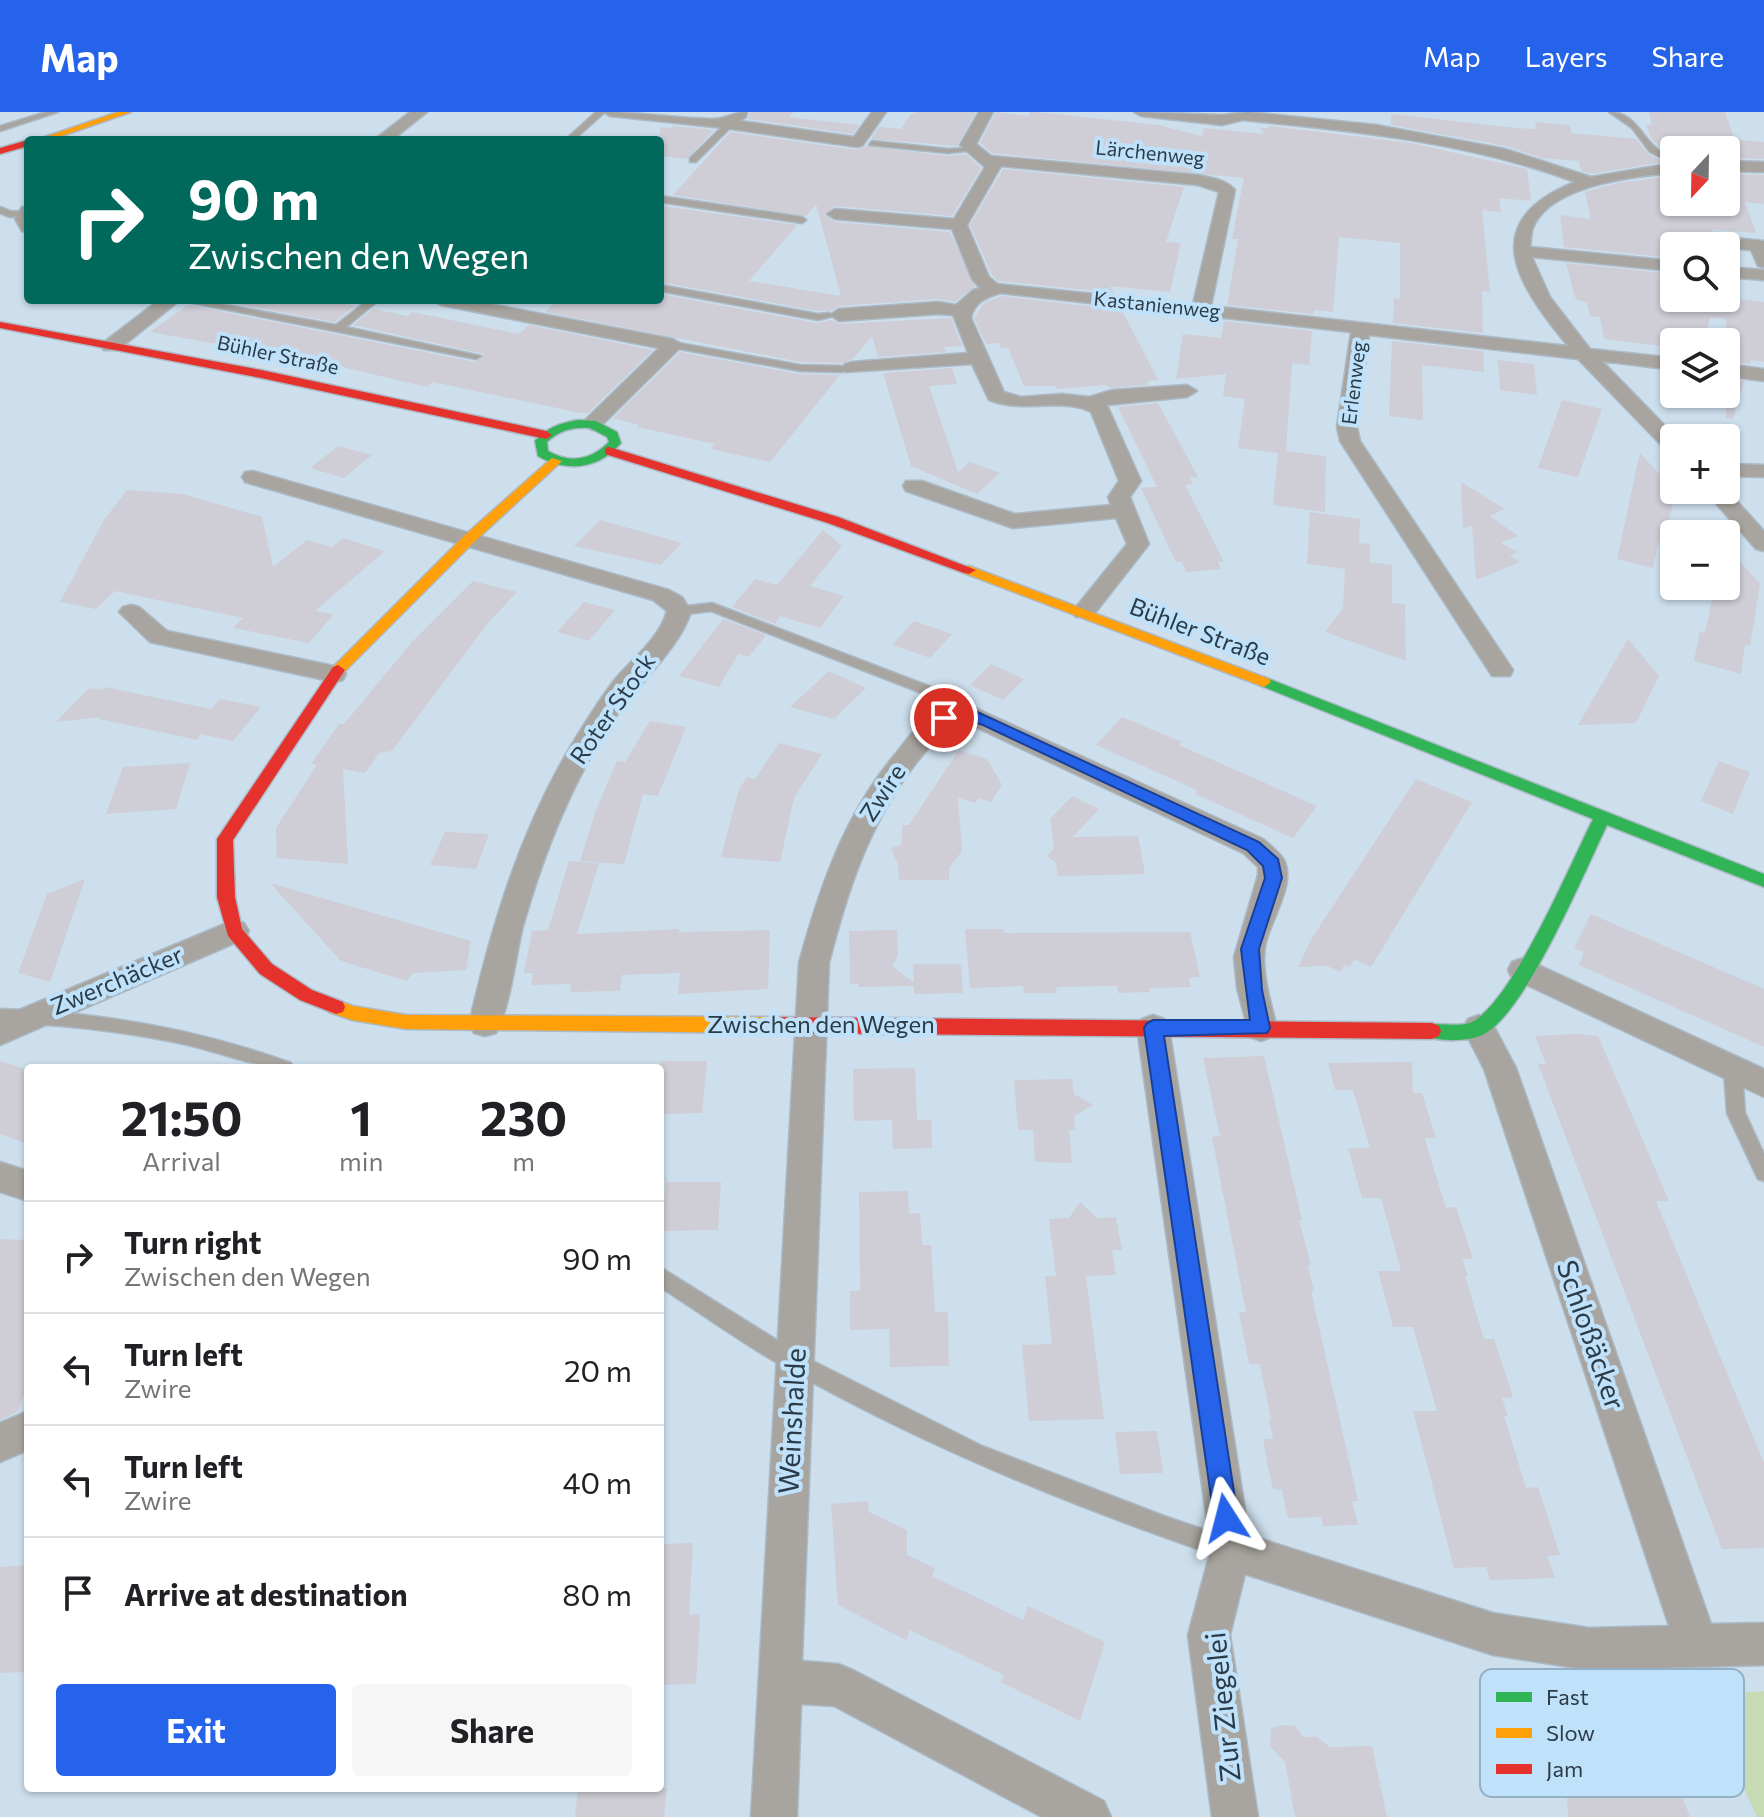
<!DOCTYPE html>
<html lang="en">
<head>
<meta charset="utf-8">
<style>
  :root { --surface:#fff; --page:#f6f6f6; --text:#202124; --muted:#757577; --line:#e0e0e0; --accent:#2563eb }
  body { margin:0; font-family:Commissioner,sans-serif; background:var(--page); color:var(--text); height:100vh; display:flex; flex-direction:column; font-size:30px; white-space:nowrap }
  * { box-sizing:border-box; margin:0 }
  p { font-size:26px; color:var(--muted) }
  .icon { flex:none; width:44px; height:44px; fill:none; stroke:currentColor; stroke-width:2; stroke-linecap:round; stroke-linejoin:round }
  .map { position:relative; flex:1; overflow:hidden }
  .panel { position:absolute; left:24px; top:952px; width:640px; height:728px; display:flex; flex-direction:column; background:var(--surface); border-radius:8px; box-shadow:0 2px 6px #0004 }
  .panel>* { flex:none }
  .top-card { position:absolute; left:24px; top:24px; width:640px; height:168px; border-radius:8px; box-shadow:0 2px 6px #0004; background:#00695c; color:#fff; overflow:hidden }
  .needle { width:52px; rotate:202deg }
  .buttons { position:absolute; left:1660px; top:24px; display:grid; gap:16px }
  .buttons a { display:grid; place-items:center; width:80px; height:80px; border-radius:8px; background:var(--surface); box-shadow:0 2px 6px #0004; font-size:40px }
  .pin { position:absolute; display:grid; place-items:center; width:68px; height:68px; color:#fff; margin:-34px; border:4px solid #fff; border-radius:50%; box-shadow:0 2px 8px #0007 }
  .me { position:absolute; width:88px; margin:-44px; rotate:351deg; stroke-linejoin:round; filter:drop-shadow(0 0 6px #0008) }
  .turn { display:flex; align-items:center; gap:28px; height:168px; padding:0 32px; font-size:36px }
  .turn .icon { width:104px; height:104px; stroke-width:2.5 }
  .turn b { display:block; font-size:56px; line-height:68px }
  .eta { display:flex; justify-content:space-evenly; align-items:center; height:136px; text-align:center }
  .eta b { font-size:48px; font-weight:700; line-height:56px }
  .cta { display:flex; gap:16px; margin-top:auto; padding:16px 32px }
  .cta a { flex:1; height:92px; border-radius:8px; background:var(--accent); color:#fff; font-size:32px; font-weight:700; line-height:92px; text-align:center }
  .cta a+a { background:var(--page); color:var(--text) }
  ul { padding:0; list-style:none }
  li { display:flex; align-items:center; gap:24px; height:112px; padding:0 32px; border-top:2px solid var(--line) }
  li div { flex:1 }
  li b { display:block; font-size:30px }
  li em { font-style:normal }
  header { display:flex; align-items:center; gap:48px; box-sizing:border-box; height:112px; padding:0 40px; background:var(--accent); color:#fff }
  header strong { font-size:38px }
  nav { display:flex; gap:44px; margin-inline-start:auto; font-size:28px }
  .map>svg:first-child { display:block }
  .green { fill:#c6dbb4 }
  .building { fill:#cfcdd6 }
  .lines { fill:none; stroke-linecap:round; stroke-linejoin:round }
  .lane-casing { stroke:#acbac6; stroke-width:3 }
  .street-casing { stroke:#acbac6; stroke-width:3 }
  .fast-casing { stroke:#acbac6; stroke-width:3 }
  .slow-casing { stroke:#acbac6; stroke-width:3 }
  .jam-casing { stroke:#acbac6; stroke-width:3 }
  .lane { fill:#a8a49f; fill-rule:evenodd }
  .street { fill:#a8a49f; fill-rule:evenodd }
  .fast { fill:#30b455; fill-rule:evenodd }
  .slow { fill:#ff9f0a; fill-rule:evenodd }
  .jam { fill:#e5322d; fill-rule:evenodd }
  .route { fill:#2563eb; stroke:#184099; stroke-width:2 }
  .labels { text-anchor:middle; stroke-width:8; stroke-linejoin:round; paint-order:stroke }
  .far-street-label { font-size:20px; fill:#2b3c48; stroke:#c0e1fa }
  .street-label { font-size:24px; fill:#2b3c48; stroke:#c0e1fa }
  .near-street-label { font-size:28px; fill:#2b3c48; stroke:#c0e1fa }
  .key { fill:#c0e1fa; stroke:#93b0c5; stroke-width:2 }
  .key-label { font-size:22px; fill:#2b3c48 }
</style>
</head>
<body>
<header>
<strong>Map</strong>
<nav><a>Map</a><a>Layers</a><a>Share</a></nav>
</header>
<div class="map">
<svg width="1764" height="1705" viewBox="0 0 1764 1705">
  <rect width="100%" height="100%" fill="#cddfed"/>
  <path class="green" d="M1764 1579V1705H1757L1702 1584Z"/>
  <path class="building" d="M750 0H793L789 5 859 13 853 22 748 7Z
    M916 0H976L957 34 871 27 879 15 901 17 910 3Z
    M996 0 1028 4 1030 0H1037L1158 13 1202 24 1204 16 1265 22 1259 16H1268L1269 14 1411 31 1527 57 1531 89 1499 86 1501 100 1482 98 1490 180 1482 179 1483 221 1393 211 1394 186 1400 187V131L1339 125 1333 200 1314 198 1313 202 1227 193 1238 127H1232L1244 66 992 41 980 31Z
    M1649 0H1725L1735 28 1764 30V47L1726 46V38H1674V43L1652 28 1646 12 1652 13Z
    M1391 2 1516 16 1536 17 1535 10 1570 13 1572 21 1636 27 1648 42 1663 50 1591 62 1581 59 1579 49 1542 46 1506 34 1391 13Z
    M673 14 714 18 687 47 660 44V15L670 16Z
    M730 20 858 38 866 34 948 44 966 42 981 56 952 104 835 94 824 103 835 110 950 120 975 174 955 190 938 187 839 194 831 199H818L660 170V97L663 94 797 113 749 169 841 184 816 92 806 104 673 83Z
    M1003 57 1184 75 1166 130 1181 131 1170 180 1110 174 1114 181 998 169 992 163 970 113Z
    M1726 62 1764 63V92L1745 90 1756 121 1712 117 1713 121 1707 123 1704 134H1674V146L1564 135 1560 103 1591 107 1585 80 1617 71 1674 64V90H1726Z
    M1566 151 1674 162V186H1726V168H1729L1736 187 1764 190V250L1751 248 1750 252 1726 249V207L1710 205 1705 230H1674V241L1671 235 1604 227 1600 205 1590 204 1587 190 1576 188Z
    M660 182 817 211 832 208 839 212 951 206 962 234 944 235 946 240 878 245 872 224 853 247 842 251 800 250 545 200 559 188H660Z
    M1001 184 1122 198 1158 268 1147 269 1148 273 1109 276 1107 273 1056 277 1055 274H1024L1008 236H1001L999 231 986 232 974 206 984 191Z
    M215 188H322L355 194 335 210Z
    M188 193 475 250 484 242 353 213 373 197 408 204 412 200 519 222 529 213 653 238 588 301H581L433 270 427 275 334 253 150 220Z
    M1224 209 1312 219 1309 253 1292 251 1286 339 1326 344 1325 400 1273 393 1278 341 1238 336 1245 287 1223 284 1226 262 1176 267 1183 222 1221 226Z
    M1392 229 1483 239 1484 260 1422 253 1423 308 1389 304Z
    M680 240 799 262 840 263 770 350 711 337 715 332 637 315 639 313 613 306Z
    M1498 248 1534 252 1537 283 1500 278Z
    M952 256 957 272 929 274 958 360 970 350 1000 361 977 382 911 354 883 261Z
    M1726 267 1744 269 1733 307 1726 306Z
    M1562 288 1602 297 1578 365 1538 356Z
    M1158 291 1198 365 1190 366 1193 372 1185 373 1224 450H1218L1221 457 1186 460 1182 450H1176L1141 376 1164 374 1157 375 1118 295Z
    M338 334 372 343 344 366 310 356Z
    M1640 341 1675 379 1664 432 1658 430 1653 456 1617 447Z
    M1461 370 1505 397 1490 404 1518 424 1501 431 1518 440 1510 444 1520 450 1476 468 1472 413 1463 417Z
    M127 378 183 382 262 405 273 455 307 428 332 435 343 426 385 439 315 499 334 502 309 531 233 516 243 506 115 479 96 497 60 490 104 408Z
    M1310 400 1360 407 1359 431 1370 432V450L1392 453V491L1405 492 1406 549 1325 520 1343 496 1345 457 1307 452Z
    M600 408 682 431 661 453 574 434Z
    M823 418 842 434 810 474 844 484 820 516 780 504 775 512 732 495 755 467 777 473Z
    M1726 434 1760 472 1750 534 1745 532 1741 562 1694 549 1700 520 1705 521 1715 474H1726Z
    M473 469 517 480 488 511 392 639 379 641 365 661 343 657 348 752 277 746 276 716 317 653 311 652 339 612H344L412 530Z
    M584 490 615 498 589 529 557 520Z
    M723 507 766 523 749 545 738 542 719 575 679 564Z
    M914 509 952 522 930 546 892 533Z
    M1628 527 1659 564 1636 611 1578 613Z
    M991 552 1024 567 1003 588 970 573Z
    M829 559 866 576 834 607 790 595Z
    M105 575 211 597 220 587 261 595 233 629 200 622 198 628 99 607 100 605 56 610 89 576 102 578Z
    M1122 605 1182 630 1179 633 1317 694 1293 726 1195 682 1197 678 1096 633Z
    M650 609 686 615 658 684 643 682 624 752 580 749 596 698 617 649 625 650Z
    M779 631 822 642 794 686 780 750 721 745 739 677 747 665 755 667Z
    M959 638 987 647 1002 673 991 690 978 686 976 691 958 686 962 739 949 756V768H899L898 753 891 736 902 733V713H909Z
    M1719 649 1750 660 1733 702 1701 689Z
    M190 651 176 697 106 702 123 655Z
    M1416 667 1472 690 1371 855 1354 847 1350 855 1344 853 1340 860 1327 854 1298 855 1312 826Z
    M1072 684 1099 697 1073 725 1138 724 1145 762 1058 764 1056 751 1047 744 1054 736 1050 707Z
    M445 720 489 722 476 757 430 753Z
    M569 749 599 751 577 822 679 817V820L770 818 768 877 678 882 680 861 622 863 620 879 570 880 571 872 531 873 533 861H524L532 819 548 818Z
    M85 767 50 870 18 861 47 782Z
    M270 771 471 829 466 858 413 861 407 869 341 849Z
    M1591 802 1764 877V935L1579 853 1584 840 1574 836Z
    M965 817H1003L1004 821 1190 820 1200 865 1189 866 1191 875 1149 876 1150 880 1118 881 1117 874 1056 875 1057 881H1024L1023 874 970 876Z
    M897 818 898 844 892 854 914 871 913 852H961L963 881 914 882V874L859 875V872H850L849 819Z
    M1577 922 1598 924 1669 1089H1656L1764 1351V1436L1722 1437 1538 952H1546L1535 924Z
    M1264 944 1302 1108H1299L1311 1153 1308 1154 1314 1179H1311L1358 1389H1352L1358 1413 1323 1414 1321 1405 1288 1406 1282 1378 1273 1377 1268 1355 1263 1327H1273L1269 1308H1271L1260 1252H1249L1239 1200H1246L1212 1025 1220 1024 1203 946Z
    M0 949 28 958V1032L0 1022Z
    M660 949H707L702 1001 660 1002Z
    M1412 950 1413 981H1422L1436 1026H1425L1429 1041 1446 1096 1456 1095 1473 1147H1462L1468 1164H1465L1484 1227H1494L1513 1285 1502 1286 1508 1304H1504L1526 1376 1538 1375 1560 1443 1547 1444 1555 1466 1490 1468 1486 1455 1454 1456 1413 1299H1437L1413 1215H1393L1378 1159H1401L1381 1086H1362L1348 1036H1370L1353 978H1335L1328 951Z
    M915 956 917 1008H914H931L932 1036 893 1037 892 1008 854 1009 853 957Z
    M1072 967 1074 982 1093 993 1074 1004 1075 1018H1069L1072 1051 1035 1050 1033 1018H1018L1014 968Z
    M666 1070H721L718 1118 661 1119Z
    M908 1079 909 1102 920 1101 922 1133H931L935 1200H948L949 1254 890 1255 889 1217 850 1218V1179H860L859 1080Z
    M1080 1090 1097 1106 1116 1105 1122 1138H1112L1116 1163 1086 1164 1104 1307 1029 1309 1022 1233 1052 1232 1045 1164H1056L1049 1107 1069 1106Z
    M0 1127 28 1128V1274L17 1300 0 1308Z
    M1157 1319 1163 1361 1120 1362 1115 1320Z
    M868 1389 869 1400 907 1418V1443L935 1456 932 1464 1023 1508 1028 1494 1105 1530 1080 1609 1001 1570 1004 1563 910 1518 906 1528 838 1493 831 1392Z
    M693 1431 689 1503 700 1502 696 1572 660 1573V1432Z
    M28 1453V1560L0 1561V1455Z
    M1285 1613 1295 1614 1303 1625H1317L1330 1635 1372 1634 1387 1705H1295L1285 1650 1270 1634 1271 1616Z
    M1678 1673 1690 1705H1568L1567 1685Z
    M578 1676H667L664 1705H575Z"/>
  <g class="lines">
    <defs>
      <path id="lane" d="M46 0H58L0 19V14Z
        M596 0H605L574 28H565Z
        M1609 0C1634 0 1640 22 1656 36 1660 40 1668 43 1674 46V52L1650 40 1632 16Z
        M725 12 732 14 696 50H690V46Z
        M872 29 948 37 971 36 975 38 948 41 869 33Z
        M660 84 802 105 806 108 802 111 660 90Z
        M0 95 10 99 28 100V104L9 105 0 101Z
        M660 173 818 202 829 201 834 204 818 208 660 179Z
        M177 188H198L336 213 368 188H379L346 215 481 244 476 247Z
        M673 230 800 253 842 254 847 257 842 260 800 259 669 235 668 233Z
        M712 491 952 583 962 603 955 608 950 606 942 589 711 499 679 503 673 499 679 495Z
        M0 897C100 900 197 917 291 951L293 956C254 956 218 939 179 931 120 919 60 912 0 911Z
        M1733 952 1739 954 1742 959 1745 1001 1764 1042V1069L1758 1067 1727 1001 1724 959 1727 954Z
        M660 1155 801 1243 982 1334 1164 1404 1238 1429 1241 1437 1238 1445 1230 1448C1078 1397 928 1336 788 1257 744 1233 702 1202 660 1175Z"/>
      <path id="street" d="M410 0H427L392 28H374Z
        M603 0C639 0 674 6 711 7 724 8 733 0 747 0L746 5 740 9 854 25 872 0H886L863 33 858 35 724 16 610 4Z
        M979 0H993L976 32 991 44 1198 63C1212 66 1225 67 1235 78L1211 194 1568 234C1517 172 1475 110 1575 70 1468 30 1356 19 1243 8L1222 13 1141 4 1134 0 1222 3 1248 0 1376 13 1505 37 1591 65 1674 51V61C1635 64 1550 73 1533 116 1531 121 1531 129 1530 135L1674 149V159L1532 145 1550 185 1590 237 1674 246V258L1602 249 1677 326H1674V341L1667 339 1578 247 1369 223 1357 315 1360 329 1513 558 1510 564H1492L1340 329 1337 315 1351 220 1001 181C987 185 974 190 971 206L1004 280 1021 285 1062 282 1089 285 1113 278 1187 273 1197 279 1187 285 1107 293 1141 369 1130 385 1149 432 1092 505H1076L1072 500 1076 495 1127 432 1116 406 1013 416 906 379 903 374 906 369H922L1015 402 1111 393 1108 385 1119 369 1091 300C1061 285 1025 302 989 288L972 252 845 260 842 256 845 252 852 250 968 241 953 203 938 202 839 209 830 203 839 197 938 190 956 193 973 178 980 176 972 167 952 117 835 107 827 102 835 97 954 107 985 55 960 33ZM1001 54 1198 73 1219 80 1193 192 997 172 989 165 967 113Z
        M1726 49 1764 50V60L1726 59Z
        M28 94V120L22 119 15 107 22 95Z
        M1715 124 1764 129V155L1758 154 1751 138 1707 134 1709 125Z
        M1726 155 1764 158V168L1726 165Z
        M159 188H180L118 238H104L101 234 104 230Z
        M432 188H469L673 227 683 233 599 316 592 318 582 312 585 308 659 236 441 193Z
        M1726 252 1764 257V269L1726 264Z
        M1726 352 1764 353V365L1726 364Z
        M253 359 669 478 682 485 691 499C681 536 632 578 610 613 570 674 543 744 523 814 515 847 511 892 496 921L485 924 474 921 469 912C492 812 521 715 575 627 588 606 601 585 616 566 634 545 659 527 667 499L653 488 245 370 242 365 245 360Z
        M1726 377 1764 419V439L1756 437 1704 378Z
        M131 493 139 495 167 519 334 554 343 556 346 562 343 568 334 570 150 530 119 500 123 495Z
        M973 595 1263 727C1270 733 1281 741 1285 750 1295 775 1269 810 1265 835 1261 862 1271 890 1277 916L1272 925 1261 929 1250 925 1237 876 1234 845 1258 763V755L1243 741 969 612C946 612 935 629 921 645 871 706 848 776 829 851L802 1549 838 1552 853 1558 1104 1689 1111 1705H1042L834 1594 801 1592 797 1705H751L799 851C820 774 845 701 897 640 907 627 918 612 931 604 944 596 959 595 973 595Z
        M234 808 244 811 249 819 244 827 0 933V906Z
        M1523 846 1764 957V985L1512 866 1508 858 1512 850Z
        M1153 903 1164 907 1169 916 1249 1423 1493 1501 1589 1516 1669 1514 1484 957 1463 916 1468 907 1479 903 1490 907 1516 956 1711 1512 1764 1511V1553L1589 1558 1493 1543 1245 1462 1230 1523 1258 1705H1212L1188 1523 1211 1437 1137 916 1142 907Z
        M0 1050 28 1059V1089L0 1080Z
        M28 1299V1338L0 1350V1311Z"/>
      <path id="fast" d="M578 308 596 309 617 320 621 331C599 357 567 361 538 344L535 329C546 316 560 311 578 308ZM590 316 607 325 609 330C591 348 570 352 548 339L547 330C560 318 573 315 590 316Z
        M1264 565 1764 762V775L1607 713C1584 761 1528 895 1486 921 1471 930 1442 930 1425 924L1423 919 1425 914C1440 909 1460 917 1474 909 1515 884 1570 753 1593 707L1259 573 1257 570Z"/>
      <path id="slow" d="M118 0H131L50 28H36Z
        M552 346 562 349 474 430 343 561H333V555L464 424Z
        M969 454 1269 567 1271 570 1264 575 1259 573 964 461V455Z
        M336 888 353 894 406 903 773 905 780 908 782 913 780 918 773 921 406 917 352 908 329 900 327 895 329 890Z"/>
      <path id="jam" d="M28 28V34L0 42V36Z
        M0 210 261 258 546 319 552 323 546 327 261 266 0 216Z
        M609 335 838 405 976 458 969 462 964 461 828 411 605 342V336Z
        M338 553 345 558 233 728 235 785 242 817 272 852 312 878 343 890 345 895 343 900 336 902 300 888 260 862 228 824 217 785V727L333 555Z
        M773 905 1432 911 1439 914 1441 919 1439 924 1432 927 773 921 766 918 764 913 766 908Z"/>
    </defs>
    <use href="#lane" class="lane-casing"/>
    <use href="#street" class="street-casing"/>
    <use href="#fast" class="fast-casing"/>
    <use href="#slow" class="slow-casing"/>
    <use href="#jam" class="jam-casing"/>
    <use href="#lane" class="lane"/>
    <use href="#street" class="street"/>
    <use href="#fast" class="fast"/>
    <use href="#slow" class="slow"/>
    <use href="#jam" class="jam"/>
  </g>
  <path class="route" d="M973 598 1259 730 1278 747 1282 766 1259 837 1262 878 1270 916 1267 921 1164 924 1238 1406 1235 1415 1226 1418 1218 1415 1214 1406 1144 916 1147 911 1153 908H1250L1241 837 1265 766 1263 754 1247 738 983 613C968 607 947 615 936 606L944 601Z"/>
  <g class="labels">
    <g class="far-street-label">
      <text transform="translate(1150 41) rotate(6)" y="7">Lärchenweg</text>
      <text transform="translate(1157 193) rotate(6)" y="7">Kastanienweg</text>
      <text transform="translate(278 243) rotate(12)" y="7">Bühler Straße</text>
      <text transform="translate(1354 271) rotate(-83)" y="7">Erlenweg</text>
    </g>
    <g class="street-label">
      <text transform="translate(1200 520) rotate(21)" y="8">Bühler Straße</text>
      <text transform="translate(613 597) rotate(-55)" y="8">Roter Stock</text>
      <text transform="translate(883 681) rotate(-57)" y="8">Zwire</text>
      <text transform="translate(117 869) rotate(-23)" y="8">Zwerchäcker</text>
      <text x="821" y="921">Zwischen den Wegen</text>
    </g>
    <g class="near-street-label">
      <text transform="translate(1591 1223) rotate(71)" y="10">Schloßäcker</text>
      <text transform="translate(792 1309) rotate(-87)" y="10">Weinshalde</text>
      <text transform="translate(1223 1595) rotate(-96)" y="10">Zur Ziegelei</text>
    </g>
  </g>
  <rect x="1480" y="1557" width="264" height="128" rx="12" class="key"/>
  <rect x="1496" y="1580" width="36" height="10" fill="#30b455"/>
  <rect x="1496" y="1616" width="36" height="10" fill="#ff9f0a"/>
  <rect x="1496" y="1652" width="36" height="10" fill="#e5322d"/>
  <g class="key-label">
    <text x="1546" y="1593">Fast</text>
    <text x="1546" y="1629">Slow</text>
    <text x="1546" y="1665">Jam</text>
  </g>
</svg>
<div class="buttons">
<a><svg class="needle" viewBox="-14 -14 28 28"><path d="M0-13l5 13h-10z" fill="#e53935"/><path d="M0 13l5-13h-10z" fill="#757577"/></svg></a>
<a><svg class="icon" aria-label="search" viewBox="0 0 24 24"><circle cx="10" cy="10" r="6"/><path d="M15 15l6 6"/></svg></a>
<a><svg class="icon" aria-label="layers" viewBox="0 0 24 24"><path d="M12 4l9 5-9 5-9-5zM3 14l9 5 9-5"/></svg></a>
<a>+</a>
<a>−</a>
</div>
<div class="pin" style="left:944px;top:606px;background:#d93025"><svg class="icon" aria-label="arrive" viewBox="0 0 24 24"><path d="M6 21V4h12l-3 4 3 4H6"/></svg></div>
<svg class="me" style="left:1226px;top:1406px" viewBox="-20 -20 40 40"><path d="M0-17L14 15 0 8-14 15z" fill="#2563eb" stroke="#fff" stroke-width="4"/></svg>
<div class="top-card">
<div class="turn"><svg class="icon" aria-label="right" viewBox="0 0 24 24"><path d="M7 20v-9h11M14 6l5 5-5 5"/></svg><div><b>90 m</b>Zwischen den Wegen</div></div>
</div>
<section class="panel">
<div class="eta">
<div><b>21:50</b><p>Arrival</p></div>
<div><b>1</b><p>min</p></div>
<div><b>230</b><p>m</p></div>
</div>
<ul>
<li><svg class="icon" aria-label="right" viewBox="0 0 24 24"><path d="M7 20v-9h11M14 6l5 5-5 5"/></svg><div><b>Turn right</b><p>Zwischen den Wegen</p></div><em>90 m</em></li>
<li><svg class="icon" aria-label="left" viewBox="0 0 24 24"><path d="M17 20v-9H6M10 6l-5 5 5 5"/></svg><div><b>Turn left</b><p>Zwire</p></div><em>20 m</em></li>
<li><svg class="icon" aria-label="left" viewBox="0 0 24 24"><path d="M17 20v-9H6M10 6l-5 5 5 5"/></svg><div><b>Turn left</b><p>Zwire</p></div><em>40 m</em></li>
<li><svg class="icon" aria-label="arrive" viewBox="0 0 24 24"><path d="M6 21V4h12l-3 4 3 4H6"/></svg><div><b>Arrive at destination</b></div><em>80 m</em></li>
</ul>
<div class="cta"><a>Exit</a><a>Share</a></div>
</section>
</div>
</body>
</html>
